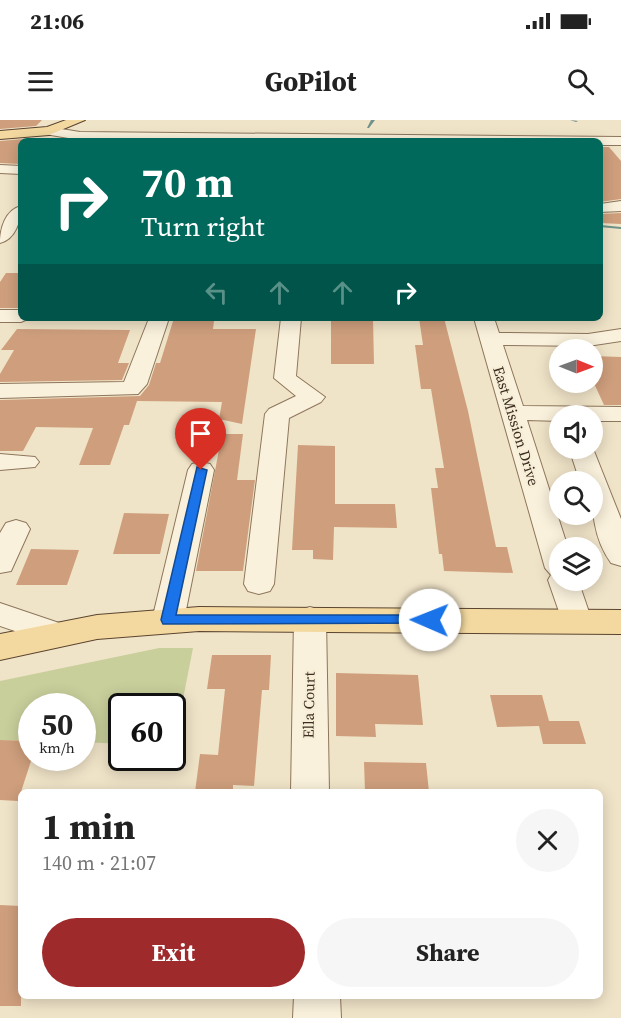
<!DOCTYPE html>
<html lang="en">
<head>
<meta charset="utf-8">
<style>
  :root { --surface:#fff; --page:#f6f6f6; --text:#222; --muted:#767676; --accent:#9e2a2b }
  body { margin:0; font-family:"Source Serif 4",serif; background:var(--page); color:var(--text); height:100vh; display:flex; flex-direction:column; font-size:22px; white-space:nowrap }
  * { box-sizing:border-box; margin:0 }
  p { font-size:20px; color:var(--muted) }
  .icon { flex:none; width:33px; height:33px; fill:none; stroke:currentColor; stroke-width:2; stroke-linecap:round; stroke-linejoin:round }
  .map { position:relative; flex:1; overflow:hidden }
  .side { position:absolute; left:18px; top:669px; width:585px; height:210px; display:flex; flex-direction:column; background:var(--surface); border-radius:9px; box-shadow:0 3px 15px #0003 }
  .side>* { flex:none }
  .banner { position:absolute; left:18px; top:18px; width:585px; height:183px; border-radius:9px; box-shadow:0 3px 15px #0003; background:#00695c; color:#fff; overflow:hidden }
  .needle { width:39px; rotate:91deg }
  .buttons { position:absolute; left:549px; top:219px; display:grid; gap:12px }
  .buttons a { display:grid; place-items:center; width:54px; height:54px; border-radius:50%; background:var(--surface); box-shadow:0 3px 15px #0003; font-size:30px }
  .speed { position:absolute; left:18px; top:573px; display:flex; gap:12px; font-size:30px; font-weight:700; text-align:center }
  .speed>* { display:grid; place-content:center; width:78px; height:78px; border-radius:50%; background:var(--surface); box-shadow:0 3px 15px #0003; line-height:1 }
  .speed small { font-size:15px; font-weight:400 }
  .speed .limit { border:3px solid #111; border-radius:9px; background:#fff; color:#111 }
  .pin { position:absolute; display:grid; place-items:center; width:51px; height:51px; color:#fff; margin:-62px -26px; border-radius:50% 50% 50% 0; rotate:-45deg; box-shadow:0 0 6px #0007 }
  .pin .icon { rotate:45deg }
  .me { position:absolute; width:66px; margin:-33px; rotate:271deg; stroke-linejoin:round; filter:drop-shadow(0 0 4px #0008) }
  .turn { display:flex; align-items:center; gap:21px; height:126px; padding:0 24px; font-size:27px }
  .turn .icon { width:78px; height:78px; stroke-width:2.5 }
  .turn b { display:block; font-size:42px; line-height:51px }
  .lanes { display:flex; align-items:center; height:57px; padding:0 24px; background:#0003; justify-content:center; gap:30px; direction:ltr }
  .lanes .off { opacity:.35 }
  .round { display:grid; place-items:center; flex:none; width:63px; height:63px; border-radius:32px; background:var(--page) }
  .headline { display:flex; align-items:center; justify-content:space-between; height:102px; padding:0 24px }
  h1 { font-size:36px; font-weight:700; line-height:45px }
  .primary-button { display:flex; gap:12px; margin-top:auto; padding:12px 24px }
  .primary-button a { flex:1; height:69px; border-radius:36px; background:var(--accent); color:#fff; font-size:24px; font-weight:700; line-height:69px; text-align:center }
  .primary-button a+a { background:var(--page); color:var(--text) }
  .status { display:flex; justify-content:space-between; align-items:center; height:42px; padding:0 30px; background:var(--surface); direction:ltr }
  .status svg { height:16px; fill:currentColor }
  header { display:flex; justify-content:space-between; align-items:center; height:78px; padding:0 24px; background:var(--surface); font-size:27px; font-weight:700 }
  .map>svg:first-child { display:block }
  .green { fill:#c9cf9b }
  .lines { fill:none; stroke-linecap:round; stroke-linejoin:round }
  .stream { fill:#6f938a; fill-rule:evenodd }
  .building { fill:#cf9f7d }
  .minor-casing { stroke:#8d765c; stroke-width:2 }
  .major-casing { stroke:#5b4430; stroke-width:2 }
  .minor { fill:#faf1dc; fill-rule:evenodd }
  .major { fill:#f3d9a0; fill-rule:evenodd }
  .route { fill:#1a73e8; stroke:#114b97; stroke-width:1.5 }
  .labels { text-anchor:middle; stroke-width:4.5; stroke-linejoin:round; paint-order:stroke }
  .street-label { font-size:15px; fill:#3d2e20; stroke:#f7eed8 }
</style>
</head>
<body>
<div class="status"><b>21:06</b><svg viewBox="0 0 49 12"><path d="M0 12V9h3v3zM5 12V6h3v6zM10 12V3h3v9zM15 12V0h3v12zM26 1h20v11H26zM47 4h2v5h-2z"/></svg></div>
<header><svg class="icon" aria-label="menu" viewBox="0 0 24 24"><path d="M4 6h16M4 12h16M4 18h16"/></svg>GoPilot<svg class="icon" aria-label="search" viewBox="0 0 24 24"><circle cx="10" cy="10" r="6"/><path d="M15 15l6 6"/></svg></header>
<div class="map">
<svg width="621" height="898" viewBox="0 0 621 898">
  <rect width="100%" height="100%" fill="#f0e4c8"/>
  <path class="green" d="M159 528H193L174 625 172 586H122L121 624 83 622 82 586H32L31 621 0 620V561Z"/>
  <g class="lines">
    <path class="stream" d="M371 0H375L369 8H367Z
      M570 0 578 1 576 2Z
      M600 105 621 107V109L600 107Z"/>
  </g>
  <path class="building" d="M0 0H42L36 6 0 9Z
    M23 19 19 44 0 43V21Z
    M600 27H609L621 41V79L600 82Z
    M621 93V104L600 103V94Z
    M6 153H21V188H0V162Z
    M174 198 214 201 213 209H256L242 304 219 299 222 282 137 281 129 305H124L110 345H79L93 308 36 307 23 331H0V280L140 276 149 265 156 243H160Z
    M331 198H373L374 244H331Z
    M419 198H444L468 291 496 427H507L513 453 444 451 442 434H439L431 368H438L435 348H444L431 269H421L415 225H423Z
    M17 209 130 210 118 243H129L122 260 0 262V254L14 230H1Z
    M592 236 621 237V285H604L592 259Z
    M222 314H243L237 360H255L243 451H196Z
    M298 325 335 326V384H395L397 408 334 407 333 440 313 439V430H292Z
    M124 393 169 394 160 434H113Z
    M31 429 79 430 67 465H16Z
    M212 535H271L269 570H262L254 666 233 665V672H195L200 634 218 635 225 569H207Z
    M336 553 418 555 423 605 375 604 376 617 336 616Z
    M490 575H542L549 601H579L586 624H543L539 606 497 607Z
    M0 620 32 621V638L18 681 0 680Z
    M364 642 426 643 429 672H365Z
    M0 785 21 786V886H0Z"/>
  <g class="lines">
    <defs>
      <path id="minor" d="M49 7 80 12 621 17V25H600V21L80 20 45 14 43 11Z
        M0 45 21 46V54L0 53Z
        M621 81V91L600 92V84Z
        M21 86C21 100 16 119 0 123 0 109 5 90 21 86Z
        M0 190H21V198H30L21 202H0Z
        M146 198H166L168 201 147 264 138 274 0 278V264L124 262 148 201Z
        M281 198H301L296 256 325 277 321 282 289 298 274 464 270 471 259 474 248 471 244 464 265 294 269 289 296 276 274 258Z
        M474 198H494L499 213 588 214 621 209V221L588 226 503 225 523 286 621 287V301H592V296H560V301L527 300 568 428H560V460H578L592 501 587 509 576 512 565 509 548 460 551 455 545 448Z
        M592 326 621 399V446L611 443C593 418 592 390 592 362H580L569 328H592Z
        M0 334 35 337 39 342 35 347 0 350Z
        M201 342 210 344 214 350 184 500 179 508 168 511 157 508 152 500 188 350 192 344Z
        M16 400 26 403 30 409 11 451 0 453V413L6 403Z
        M0 483 68 506 72 514 68 522 56 525 0 506Z
        M310 487 321 490 326 498 329 672H291L294 498 299 490Z
        M294 876H340L341 898H293Z"/>
      <path id="major" d="M66 0H85L49 15 0 19V11L47 7Z
        M199 487 621 490V514L199 511 97 519 0 540V514L97 495Z"/>
    </defs>
    <use href="#minor" class="minor-casing"/>
    <use href="#major" class="major-casing"/>
    <use href="#minor" class="minor"/>
    <use href="#major" class="major"/>
  </g>
  <path class="route" d="M197 347 207 350 176 495H430L438 500 436 503 163 504 161 500Z"/>
  <g class="labels">
    <g class="street-label">
      <text transform="translate(516 306) rotate(73)" y="5">East Mission Drive</text>
      <text transform="translate(309 585) rotate(-89)" y="5">Ella Court</text>
    </g>
  </g>
</svg>
<div class="buttons">
<a><svg class="needle" viewBox="-14 -14 28 28"><path d="M0-13l5 13h-10z" fill="#e53935"/><path d="M0 13l5-13h-10z" fill="#767676"/></svg></a>
<a><svg class="icon" aria-label="sound" viewBox="0 0 24 24"><path d="M4 9h4l5-4v14l-5-4H4zM17 9q2 3 0 6"/></svg></a>
<a><svg class="icon" aria-label="search" viewBox="0 0 24 24"><circle cx="10" cy="10" r="6"/><path d="M15 15l6 6"/></svg></a>
<a><svg class="icon" aria-label="layers" viewBox="0 0 24 24"><path d="M12 4l9 5-9 5-9-5zM3 14l9 5 9-5"/></svg></a>
</div>
<div class="speed"><div>50<small>km/h</small></div><div class="limit">60</div></div>
<div class="pin" style="left:201px;top:350px;background:#d93025"><svg class="icon" aria-label="arrive" viewBox="0 0 24 24"><path d="M6 21V4h12l-3 4 3 4H6"/></svg></div>
<svg class="me" style="left:430px;top:500px" viewBox="-20 -20 40 40"><circle r="19" fill="#fff"/><path d="M0-13L10 11 0 6-10 11z" fill="#1a73e8"/></svg>
<div class="banner">
<div class="turn"><svg class="icon" aria-label="right" viewBox="0 0 24 24"><path d="M7 20v-9h11M14 6l5 5-5 5"/></svg><div><b>70 m</b>Turn right</div></div>
<div class="lanes"><svg class="icon off" aria-label="left" viewBox="0 0 24 24"><path d="M17 20v-9H6M10 6l-5 5 5 5"/></svg><svg class="icon off" aria-label="ahead" viewBox="0 0 24 24"><path d="M12 20V5M6 11l6-6 6 6"/></svg><svg class="icon off" aria-label="ahead" viewBox="0 0 24 24"><path d="M12 20V5M6 11l6-6 6 6"/></svg><svg class="icon" aria-label="right" viewBox="0 0 24 24"><path d="M7 20v-9h11M14 6l5 5-5 5"/></svg></div>
</div>
<section class="side">
<div class="headline"><div><h1>1 min</h1><p>140 m · 21:07</p></div><a class="round"><svg class="icon" aria-label="close" viewBox="0 0 24 24"><path d="M6 6l12 12M18 6L6 18"/></svg></a></div>
<div class="primary-button"><a>Exit</a><a>Share</a></div>
</section>
</div>
</body>
</html>
